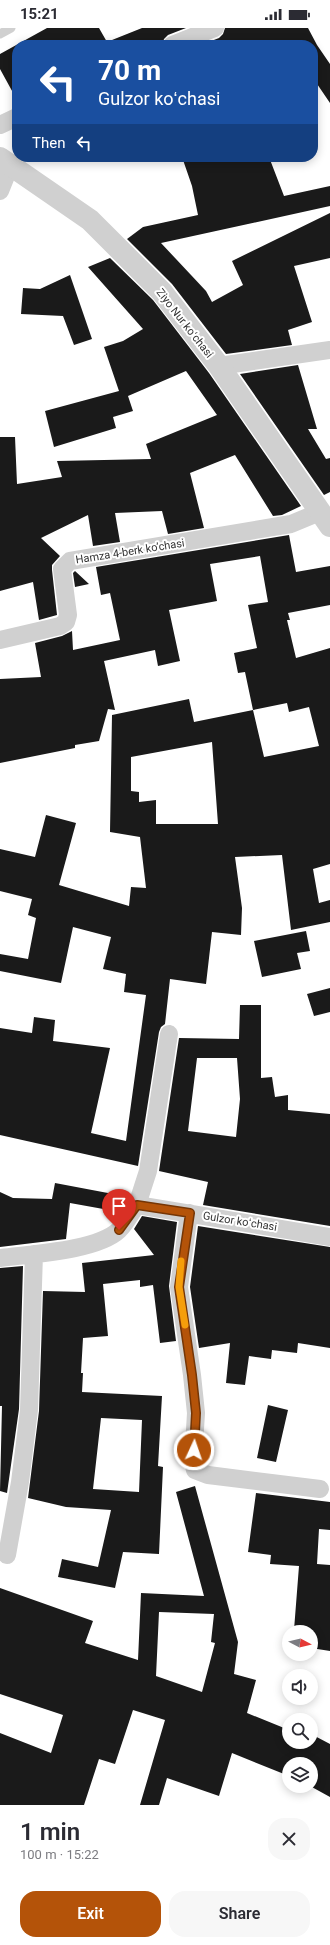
<!DOCTYPE html>
<html lang="en">
<head>
<meta charset="utf-8">
<style>
  :root { --surface:#fff; --page:#f7f7f7; --text:#2b2b33; --muted:#7c7c81; --accent:#b45309 }
  body { margin:0; font-family:Roboto,sans-serif; background:var(--page); color:var(--text); height:100vh; display:flex; flex-direction:column; font-size:15px; white-space:nowrap }
  * { box-sizing:border-box; margin:0 }
  p { font-size:13px; color:var(--muted) }
  .icon { flex:none; width:22px; height:22px; fill:none; stroke:currentColor; stroke-width:2; stroke-linecap:round; stroke-linejoin:round }
  .map { position:relative; height:1777px; overflow:hidden }
  .drawer { display:flex; flex-direction:column; background:var(--surface); flex:1 }
  .drawer>* { flex:none }
  .banner { position:absolute; left:12px; top:12px; width:306px; height:122px; border-radius:16px; box-shadow:0 2px 10px #0003; background:#1a4fa0; color:#fff; overflow:hidden }
  .needle { width:26px; rotate:97deg }
  .fabs { position:absolute; left:282px; top:1597px; display:grid; gap:8px }
  .fabs a { display:grid; place-items:center; width:36px; height:36px; border-radius:50%; background:var(--surface); box-shadow:0 2px 10px #0003; font-size:20px }
  .pin { position:absolute; display:grid; place-items:center; width:34px; height:34px; color:#fff; margin:-41px -17px; border-radius:50% 50% 50% 0; rotate:-45deg; box-shadow:0 0 4px #0007 }
  .pin .icon { rotate:45deg }
  .me { position:absolute; width:44px; margin:-22px; rotate:3deg; stroke-linejoin:round; filter:drop-shadow(0 0 3px #0008) }
  .turn { display:flex; align-items:center; gap:14px; height:84px; padding:0 20px; font-size:18px }
  .turn .icon { width:52px; height:52px; stroke-width:2.5 }
  .turn b { display:block; font-size:28px; line-height:34px }
  .then { display:flex; align-items:center; height:38px; padding:0 20px; background:#0003; gap:8px; font-size:15px }
  .round { display:grid; place-items:center; flex:none; width:42px; height:42px; border-radius:16px; background:var(--page) }
  .head { display:flex; align-items:center; justify-content:space-between; height:68px; padding:0 20px }
  h1 { font-size:24px; font-weight:600; line-height:30px }
  .action { display:flex; gap:8px; margin-top:auto; padding:8px 20px }
  .action a { flex:1; height:46px; border-radius:16px; background:var(--accent); color:#fff; font-size:16px; font-weight:600; line-height:46px; text-align:center }
  .action a+a { background:var(--page); color:var(--text) }
  .status { display:flex; justify-content:space-between; align-items:center; height:28px; padding:0 20px; background:var(--surface); direction:ltr }
  .status svg { height:11px; fill:currentColor }
  .map>svg:first-child { display:block }
  .building { fill:#1a1a1a; fill-rule:evenodd }
  .lines { fill:none; stroke-linecap:round; stroke-linejoin:round }
  .service { stroke:#d0d0d0; stroke-width:9 }
  .minor { stroke:#d0d0d0; stroke-width:18 }
  .tertiary { stroke:#d0d0d0; stroke-width:22 }
  .route-casing { stroke:#753606; stroke-width:10 }
  .route { stroke:#b45309; stroke-width:7 }
  .slow { stroke:#f59e0b; stroke-width:7 }
  .labels { text-anchor:middle; stroke-width:4; stroke-linejoin:round; paint-order:stroke }
  .street-label { font-size:11px; fill:#333; stroke:#fff }
</style>
</head>
<body>
<div class="status"><b>15:21</b><svg viewBox="0 0 49 12"><path d="M0 12V9h3v3zM5 12V6h3v6zM10 12V3h3v9zM15 12V0h3v12zM26 1h20v11H26zM47 4h2v5h-2z"/></svg></div>
<div class="map">
<svg width="330" height="1777" viewBox="0 0 330 1777">
  <rect width="100%" height="100%" fill="#fff"/>
  <path class="building" d="M47 0H99L107 14 142 0H186L168 7 164 11 162 17H17V72L0 41V26Z
    M225 0H308L317 17 330 36V75L313 50V17H201L219 10 223 6Z
    M182 129H269L284 168 330 158V178L161 215 206 263 212 274 243 257 232 233 330 185V230L294 238 312 294 288 302 292 317 226 326 172 256 127 211 143 199 198 187 192 158Z
    M110 230 153 272 209 345 301 478 282 487 273 488 235 427 190 445 204 500 168 506 162 483 115 485 120 514 93 518 88 487 41 510 60 528 52 537V542L57 587 39 592 33 554 0 563V409H15L17 456 62 449 57 433 151 431 146 416 217 387 186 343 128 368 133 383 113 389 116 400 54 419 45 383 119 363 104 319 123 313 143 301 88 239Z
    M70 247 92 311 74 317 63 288 21 286 23 260 40 261Z
    M298 337 317 401H308L326 431 330 430V464L324 467 240 346Z
    M289 507 296 544 330 538V577L288 585 290 592H287L296 630 330 620V836L313 841 319 875 330 872V894L291 902 282 827 235 829 242 880 241 907 212 904 206 956 170 951 165 996 161 999 159 1004 138 1138 0 1107V1000L32 1005 34 989 55 992 53 1013 110 1020 91 1105 126 1113 146 967 124 964 126 946 103 941 111 909 73 899 61 955 0 943V926L28 931 36 890 28 887 32 871 0 863V821L35 829 46 787 76 795 59 857 129 878 131 859 146 860 140 809 110 804 112 687 189 671 194 694 253 682 245 644 238 645 234 625 257 620 248 577 268 574 260 528 210 536 217 573 169 582 180 633 158 638 155 622 104 633 115 682 108 681 99 713 75 717V720L0 735V651L41 649 35 615 62 608 72 603 73 622 120 612 110 565 101 567 96 539ZM287 675 289 684 309 679 319 718 264 729 253 682ZM212 714 218 796H156V772L139 774V764L131 763V729Z
    M75 543 89 556 75 559 73 545Z
    M306 903 310 923 297 925 301 941 262 949 254 913Z
    M330 960V984L314 988 307 966Z
    M240 977H261V1050L272 1049 275 1069 288 1067V1082L330 1086V1198L203 1177 208 1154 159 1143 179 1010 239 1011ZM197 1030H237L240 1071 236 1109 188 1103Z
    M55 1155 129 1169 120 1184 70 1175 66 1211 0 1219V1164L13 1170 52 1171Z
    M142 1188 177 1194 169 1258 176 1313 160 1315 153 1257 140 1259V1252L103 1256 108 1308 83 1310 81 1345H83L82 1364 162 1368 158 1438 163 1439 159 1526 123 1524 115 1560 58 1549 62 1531 98 1539 111 1482 66 1479 28 1470 39 1383 43 1263 85 1264 82 1235 154 1227 134 1201ZM101 1390 142 1392 139 1464 93 1461Z
    M198 1198 330 1219V1320L298 1315 297 1325 272 1322 271 1331 249 1328 245 1357 226 1355 230 1315 199 1320 190 1259Z
    M23 1238 19 1381 7 1465 0 1463 2 1378H0V1240Z
    M268 1377 288 1382 276 1434 257 1430Z
    M195 1458 238 1614 234 1646 256 1652 247 1685 289 1702V1714H311V1706L330 1716V1769L310 1758H311V1736H289V1748L232 1725 219 1768 167 1750 159 1777H140L165 1692 133 1682 115 1736 99 1731 84 1777H0V1705L51 1725 63 1687 0 1666V1560L93 1593 85 1615 138 1632 141 1565 204 1568 176 1464ZM159 1584 214 1586 211 1614 215 1615 202 1664 156 1648Z
    M256 1465 330 1474V1502L319 1501 317 1536 330 1537V1623L311 1620 313 1603 294 1602 299 1538 270 1536 271 1527 248 1524Z"/>
  <g class="lines">
    <path class="service" d="M0 6 11 0"/>
    <path class="minor" d="M172 17 215 0
      M0 97 17 89
      M0 163 10 138
      M219 338 330 322
      M0 612 60 598 66 594 68 587 62 541 70 533 291 496 320 484
      M137 1177 148 1143 169 1006
      M189 1185 179 1259 192 1347 196 1385 193 1434 195 1442 208 1447 320 1461
      M0 1230C30 1226 97 1223 119 1202 126 1195 131 1185 137 1177L330 1209
      M7 1527 20 1454 29 1382 34 1226"/>
    <path class="tertiary" d="M0 130 90 192 162 264 219 338 330 498"/>
  </g>
  <g class="lines">
    <defs>
      <path id="route" d="M119 1202 137 1177 190 1185 179 1259 192 1347 196 1385 194 1422"/>
    </defs>
    <use href="#route" class="route-casing"/>
    <use href="#route" class="route"/>
    <path class="slow" d="M181 1233 179 1259 185 1297"/>
  </g>
  <g class="labels">
    <g class="street-label">
      <text transform="translate(185 295) rotate(52)" y="4">Ziyo Nur koʻchasi</text>
      <text transform="translate(130 523) rotate(-9)" y="4">Hamza 4-berk koʼchasi</text>
      <text transform="translate(240 1193) rotate(9)" y="4">Gulzor koʻchasi</text>
    </g>
  </g>
</svg>
<div class="fabs">
<a><svg class="needle" viewBox="-14 -14 28 28"><path d="M0-13l5 13h-10z" fill="#e53935"/><path d="M0 13l5-13h-10z" fill="#7c7c81"/></svg></a>
<a><svg class="icon" aria-label="sound" viewBox="0 0 24 24"><path d="M4 9h4l5-4v14l-5-4H4zM17 9q2 3 0 6"/></svg></a>
<a><svg class="icon" aria-label="search" viewBox="0 0 24 24"><circle cx="10" cy="10" r="6"/><path d="M15 15l6 6"/></svg></a>
<a><svg class="icon" aria-label="layers" viewBox="0 0 24 24"><path d="M12 4l9 5-9 5-9-5zM3 14l9 5 9-5"/></svg></a>
</div>
<div class="pin" style="left:119px;top:1202px;background:#d93025"><svg class="icon" aria-label="arrive" viewBox="0 0 24 24"><path d="M6 21V4h12l-3 4 3 4H6"/></svg></div>
<svg class="me" style="left:194px;top:1422px" viewBox="-20 -20 40 40"><circle r="17" fill="#b45309" stroke="#fff" stroke-width="3"/><path d="M0-11L8 9 0 5-8 9z" fill="#fff"/></svg>
<div class="banner">
<div class="turn"><svg class="icon" aria-label="left" viewBox="0 0 24 24"><path d="M17 20v-9H6M10 6l-5 5 5 5"/></svg><div><b>70 m</b>Gulzor koʻchasi</div></div>
<div class="then">Then<svg class="icon" aria-label="left" viewBox="0 0 24 24"><path d="M17 20v-9H6M10 6l-5 5 5 5"/></svg></div>
</div>
</div>
<section class="drawer">
<div class="head"><div><h1>1 min</h1><p>100 m · 15:22</p></div><a class="round"><svg class="icon" aria-label="close" viewBox="0 0 24 24"><path d="M6 6l12 12M18 6L6 18"/></svg></a></div>
<div class="action"><a>Exit</a><a>Share</a></div>
</section>
</body>
</html>
